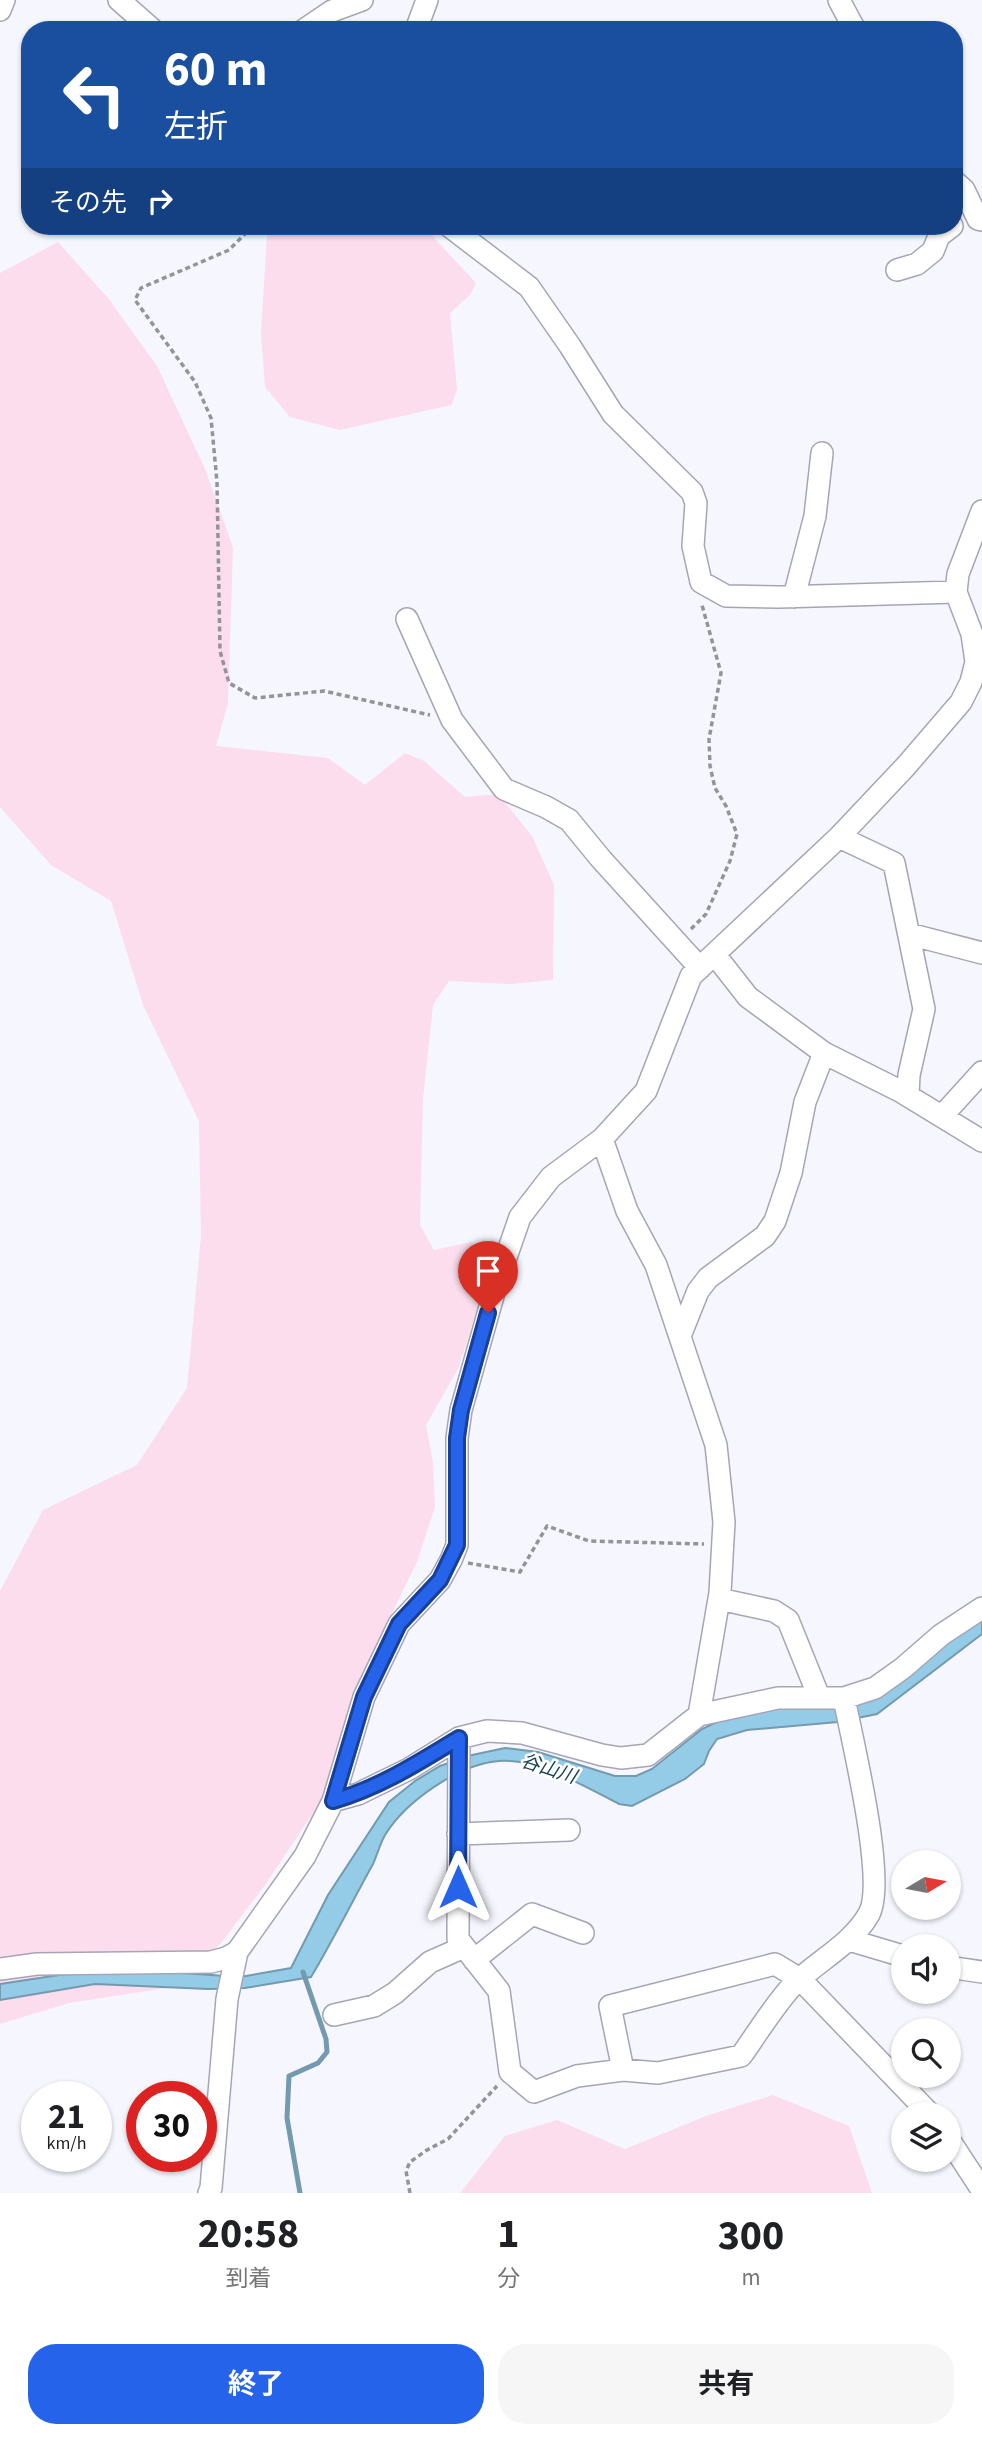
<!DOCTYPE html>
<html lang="ja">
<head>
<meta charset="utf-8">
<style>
  :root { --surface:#fff; --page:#f6f6f6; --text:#202124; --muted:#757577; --accent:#2563eb }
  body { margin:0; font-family:"Source Sans 3","Noto Sans JP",sans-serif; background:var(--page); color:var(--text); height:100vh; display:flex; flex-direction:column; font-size:26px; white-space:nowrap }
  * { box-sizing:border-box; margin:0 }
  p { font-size:23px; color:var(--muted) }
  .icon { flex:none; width:38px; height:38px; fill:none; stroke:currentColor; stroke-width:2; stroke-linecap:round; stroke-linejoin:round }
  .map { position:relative; height:2193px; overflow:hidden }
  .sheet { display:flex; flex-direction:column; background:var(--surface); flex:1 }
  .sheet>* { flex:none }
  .top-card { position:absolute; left:21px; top:21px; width:942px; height:214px; border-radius:28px; box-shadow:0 2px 5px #0004; background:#1a4fa0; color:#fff; overflow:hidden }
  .needle { width:46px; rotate:80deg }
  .buttons { position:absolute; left:891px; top:1850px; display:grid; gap:14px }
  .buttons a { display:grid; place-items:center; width:70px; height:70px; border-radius:50%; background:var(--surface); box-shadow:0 2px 5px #0004; font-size:35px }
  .speed { position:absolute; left:21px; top:2081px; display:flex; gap:14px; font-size:35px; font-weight:700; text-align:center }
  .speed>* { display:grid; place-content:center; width:91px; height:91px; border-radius:50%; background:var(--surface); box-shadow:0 2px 5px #0004; line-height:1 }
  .speed small { font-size:18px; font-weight:400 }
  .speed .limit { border:10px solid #d22; background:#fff; color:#111 }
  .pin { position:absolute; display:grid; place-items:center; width:60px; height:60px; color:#fff; margin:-72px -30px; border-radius:50% 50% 50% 0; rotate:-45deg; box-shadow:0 0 7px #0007 }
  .pin .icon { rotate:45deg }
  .me { position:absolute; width:77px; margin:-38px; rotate:0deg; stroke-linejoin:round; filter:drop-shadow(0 0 5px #0008) }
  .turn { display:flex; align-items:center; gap:24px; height:147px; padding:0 28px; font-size:32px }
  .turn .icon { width:91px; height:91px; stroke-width:2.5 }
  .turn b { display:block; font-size:49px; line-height:60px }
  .then { display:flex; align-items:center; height:66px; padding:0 28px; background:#0003; gap:14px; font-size:26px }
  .eta { display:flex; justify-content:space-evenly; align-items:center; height:119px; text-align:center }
  .eta b { font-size:42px; font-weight:700; line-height:49px }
  .cta { display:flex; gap:14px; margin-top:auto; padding:14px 28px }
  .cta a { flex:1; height:80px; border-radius:28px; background:var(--accent); color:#fff; font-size:28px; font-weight:700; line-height:80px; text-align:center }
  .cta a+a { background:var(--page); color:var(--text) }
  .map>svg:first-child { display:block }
  .green { fill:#fbdded }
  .water { fill:#94cbe6; stroke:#749aaf; stroke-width:2 }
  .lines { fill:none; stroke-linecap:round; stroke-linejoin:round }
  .stream { stroke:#749aaf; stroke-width:5 }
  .minor-casing { stroke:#a6a5b7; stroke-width:24 }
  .path { stroke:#93939b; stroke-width:3.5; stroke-dasharray:5 3.5; stroke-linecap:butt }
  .minor { stroke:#fff; stroke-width:21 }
  .route-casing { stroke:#184099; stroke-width:18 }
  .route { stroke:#2563eb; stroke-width:12 }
  .labels { text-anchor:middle; stroke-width:5; stroke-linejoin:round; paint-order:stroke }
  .water-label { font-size:19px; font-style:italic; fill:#144255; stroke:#fff }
</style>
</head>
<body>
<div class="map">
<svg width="982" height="2193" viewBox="0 0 982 2193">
  <rect width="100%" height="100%" fill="#f6f6fe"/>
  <path class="green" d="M277 226H423L476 283 470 295 450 313 457 389 452 405 340 430 290 417 265 387 261 333 267 235Z
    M58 242 108 298 157 366 206 471 233 547 228 703 216 746 328 758 365 785 405 753 424 761 465 797 498 794 532 836 554 885 553 980 511 984 449 981 433 1005 423 1098 420 1225 434 1250 471 1242 482 1249 488 1276 458 1369 426 1425 433 1463 435 1507 417 1562 390 1617 349 1711 321 1801 265 1885 221 1943 173 1987 69 2003 0 2024V1591L43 1510 137 1465 187 1388 201 1236 199 1121 143 1005 111 901 51 865 0 807V273Z
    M773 2095 849 2126 872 2193H460L505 2136 557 2120 625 2149 706 2116Z"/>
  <path class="water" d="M982 1618V1634L877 1714 838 1722 747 1730 717 1739 709 1751 704 1764 685 1779 632 1806 619 1804C586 1787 537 1758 499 1761 459 1764 406 1801 385 1835 380 1844 377 1855 373 1864 352 1902 333 1940 311 1977L245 1988 208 1989 95 1984 0 2000V1984L92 1970H138L240 1977 291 1968 328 1895 389 1802 415 1781 440 1766 472 1755 505 1748 538 1752 615 1776H636L652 1769 702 1729 729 1716 783 1708 830 1705Z"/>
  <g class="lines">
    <path class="stream" d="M300 2193 287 2118 289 2076 318 2063 327 2052 326 2039 303 1972"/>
    <defs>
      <path id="minor" d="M119 0 153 30
        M839 0 855 30
        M0 10 4 0
        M304 30 332 11 362 0
        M416 30 427 0
        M954 181 964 190 978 219 982 220
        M449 226 529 287 570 346 613 414 692 492 696 503 693 546 701 582 726 596 779 597 956 592
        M897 270 917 264 933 251 939 236 952 226
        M794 597 815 516 822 453
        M407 619 452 720 504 789 546 807 569 820 601 859 700 968
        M839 837 894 863 924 1009 909 1075 908 1096
        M909 934 982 953
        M715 955 748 997 824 1053 900 1091 982 1141
        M942 1116 982 1072
        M602 1139 627 1211 656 1265 716 1445 724 1522 720 1593 699 1715
        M680 1336 698 1291 708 1278 765 1236 775 1221 791 1173 805 1102 824 1053
        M719 1599 774 1611 788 1620 819 1697
        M459 1738 458 1939 499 1991 510 2072 534 2092 577 2076 623 2070 658 2073 741 2056C757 2034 776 2002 795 1983 819 1960 852 1944 869 1914 887 1881 852 1740 844 1698
        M333 1801 358 1794 409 1769 459 1738 487 1731 522 1733 602 1755 621 1758 648 1755 699 1715 778 1698H844L875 1688 903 1668 941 1635 982 1608
        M458 1834 569 1830
        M849 1940 903 1956
        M474 1960 532 1914 583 1933
        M948 1967 982 1972
        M0 1969 37 1964 211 1962 226 1958 237 1952 305 1856 333 1801 364 1697 399 1624 440 1580 451 1560 457 1545V1438L461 1410 495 1289 520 1217 551 1177 602 1139 646 1091 691 976 839 837 906 766 961 702 971 682 976 662 972 634 956 592 958 574 982 511
        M334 2015 374 2006 395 1993 430 1962 464 1947
        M623 2070 610 2006 775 1964 800 1979 930 2114
        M948 2138 982 2190
        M209 2193 211 2188 227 1999 237 1952"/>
    </defs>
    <use href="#minor" class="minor-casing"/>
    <path class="path" d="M253 226 229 250 141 288 135 300 195 382 211 418 217 482 220 651 229 683 255 698 324 691 430 715
      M691 929 706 914 730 861 737 834 726 806 715 788 710 766 709 739 721 673 702 605
      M468 1563 520 1572 547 1526 589 1541 704 1544
      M410 2193 406 2171 410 2162 427 2150 448 2139 497 2086"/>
    <use href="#minor" class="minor"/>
  </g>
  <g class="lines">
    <defs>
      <path id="route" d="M458 1887 459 1738C418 1763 379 1788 333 1801L364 1697 399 1624 440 1580 457 1545V1438L461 1410 488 1313"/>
    </defs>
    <use href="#route" class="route-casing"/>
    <use href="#route" class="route"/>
  </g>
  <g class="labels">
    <g class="water-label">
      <text transform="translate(549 1768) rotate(18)" y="7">谷山川</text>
    </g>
  </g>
</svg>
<div class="buttons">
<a><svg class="needle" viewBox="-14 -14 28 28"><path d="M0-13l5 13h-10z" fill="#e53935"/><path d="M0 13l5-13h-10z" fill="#757577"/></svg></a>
<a><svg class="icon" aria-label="sound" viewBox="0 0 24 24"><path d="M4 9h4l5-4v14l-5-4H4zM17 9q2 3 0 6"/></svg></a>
<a><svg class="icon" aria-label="search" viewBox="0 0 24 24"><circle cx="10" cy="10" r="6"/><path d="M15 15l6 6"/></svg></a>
<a><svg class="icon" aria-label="layers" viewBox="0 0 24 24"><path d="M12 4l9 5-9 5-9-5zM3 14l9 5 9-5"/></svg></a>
</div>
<div class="speed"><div>21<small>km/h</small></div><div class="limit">30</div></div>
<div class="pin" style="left:488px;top:1313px;background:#d93025"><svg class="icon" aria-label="arrive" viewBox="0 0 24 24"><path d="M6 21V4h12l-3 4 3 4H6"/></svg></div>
<svg class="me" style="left:458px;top:1887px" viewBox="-20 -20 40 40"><path d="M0-17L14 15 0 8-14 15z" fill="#2563eb" stroke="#fff" stroke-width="4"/></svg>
<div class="top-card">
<div class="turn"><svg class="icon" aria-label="left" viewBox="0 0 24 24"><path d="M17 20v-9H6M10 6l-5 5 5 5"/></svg><div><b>60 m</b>左折</div></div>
<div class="then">その先<svg class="icon" aria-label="right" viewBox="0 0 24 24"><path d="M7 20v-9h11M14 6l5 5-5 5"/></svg></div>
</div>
</div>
<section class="sheet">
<div class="eta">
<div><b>20:58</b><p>到着</p></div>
<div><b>1</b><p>分</p></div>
<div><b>300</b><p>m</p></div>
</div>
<div class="cta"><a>終了</a><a>共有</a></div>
</section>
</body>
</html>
